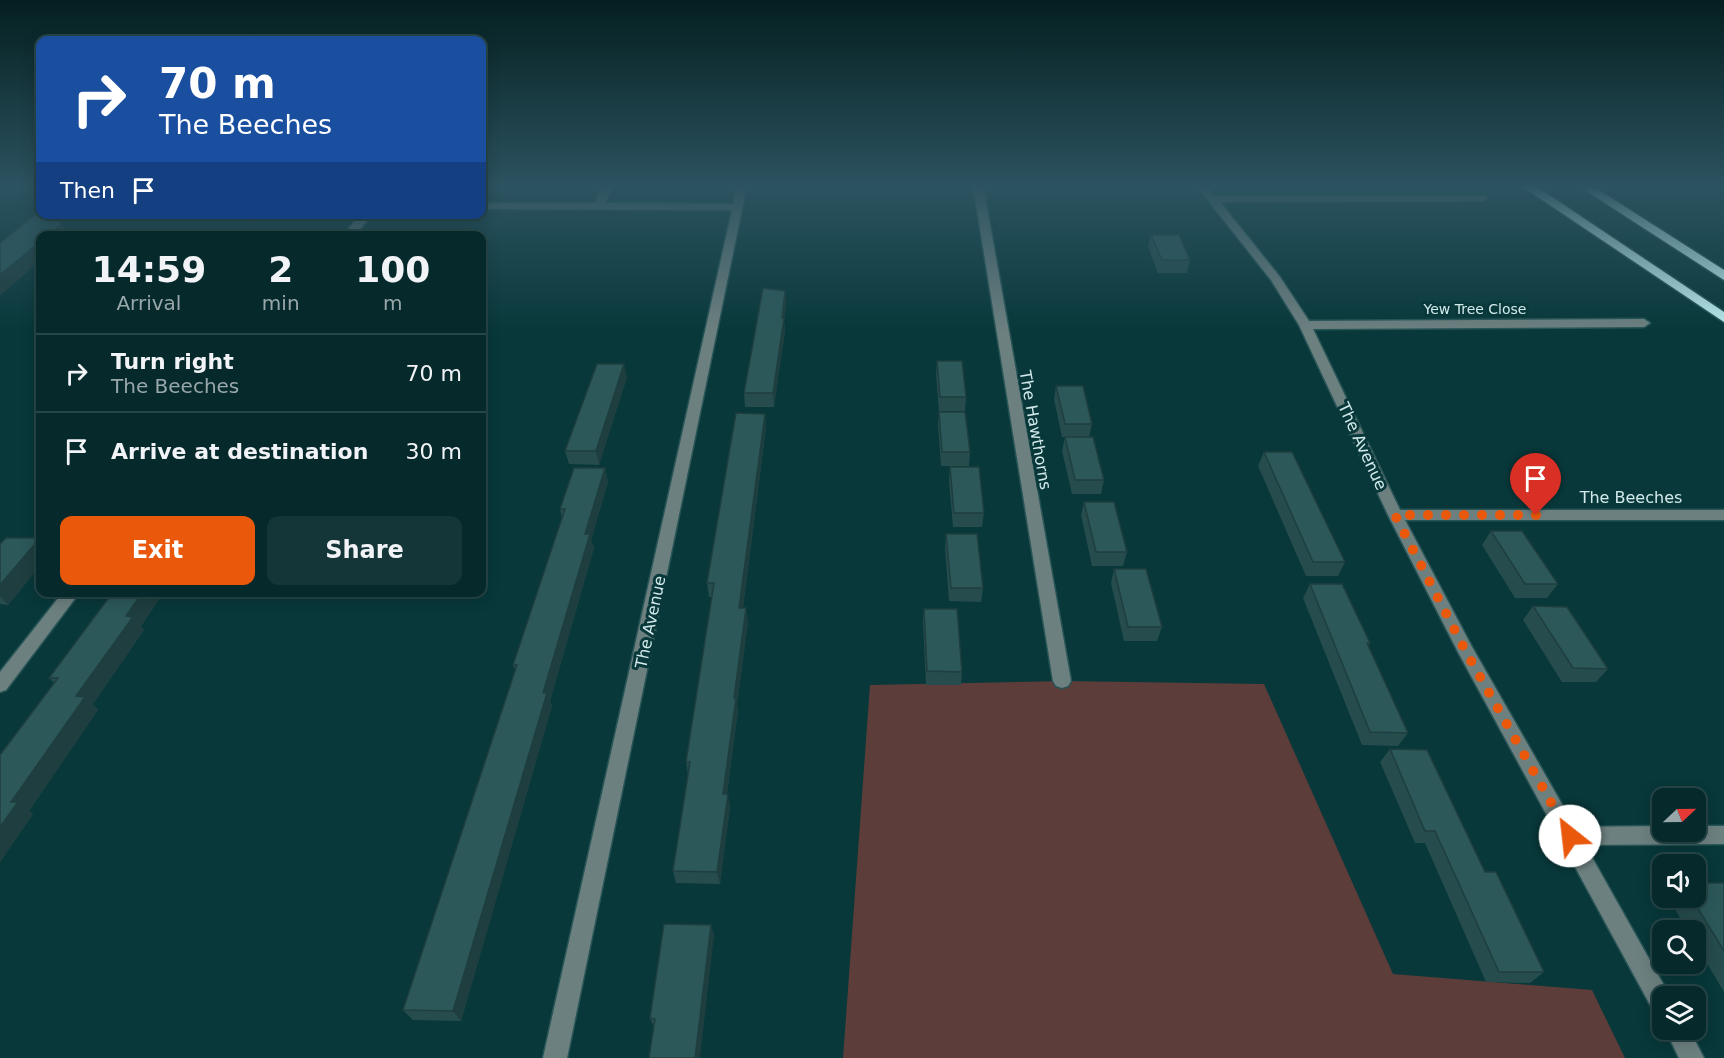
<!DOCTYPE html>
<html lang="en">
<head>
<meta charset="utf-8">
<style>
  :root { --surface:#062a2c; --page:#143638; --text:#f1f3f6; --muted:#98a7a9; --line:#274648; --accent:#ea580c }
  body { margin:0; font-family:"DejaVu Sans",sans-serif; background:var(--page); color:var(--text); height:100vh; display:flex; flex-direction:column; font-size:22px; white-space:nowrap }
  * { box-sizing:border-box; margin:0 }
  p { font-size:20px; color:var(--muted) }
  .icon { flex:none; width:33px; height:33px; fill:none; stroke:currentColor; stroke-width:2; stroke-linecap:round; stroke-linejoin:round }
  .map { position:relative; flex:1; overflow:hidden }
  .details { position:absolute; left:36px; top:231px; width:450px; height:366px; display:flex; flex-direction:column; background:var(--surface); border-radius:12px; box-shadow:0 3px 15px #0003,0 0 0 2px var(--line) }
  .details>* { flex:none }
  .top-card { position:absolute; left:36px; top:36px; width:450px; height:183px; border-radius:12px; box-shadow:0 3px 15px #0003,0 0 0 2px var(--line); background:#1a4fa0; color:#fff; overflow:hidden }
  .needle { width:39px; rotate:68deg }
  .fabs { position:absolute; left:1652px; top:788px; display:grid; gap:12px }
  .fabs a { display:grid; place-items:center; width:54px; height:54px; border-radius:12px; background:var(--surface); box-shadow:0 3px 15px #0003,0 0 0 2px var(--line); font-size:30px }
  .pin { position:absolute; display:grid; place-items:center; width:51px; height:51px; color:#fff; margin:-62px -26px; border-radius:50% 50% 50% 0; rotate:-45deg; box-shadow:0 0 6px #0007 }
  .pin .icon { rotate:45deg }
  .me { position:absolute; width:66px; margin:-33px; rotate:331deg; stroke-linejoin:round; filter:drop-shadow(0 0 4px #0008) }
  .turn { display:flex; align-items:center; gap:21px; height:126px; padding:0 24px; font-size:27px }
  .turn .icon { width:78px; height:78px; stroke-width:2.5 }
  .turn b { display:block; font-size:42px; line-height:51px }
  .then { display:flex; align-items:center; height:57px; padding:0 24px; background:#0003; gap:12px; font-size:22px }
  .eta { display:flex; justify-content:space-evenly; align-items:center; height:102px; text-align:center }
  .eta b { font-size:36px; font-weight:600; line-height:42px }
  .button { display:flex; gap:12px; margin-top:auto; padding:12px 24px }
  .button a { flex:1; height:69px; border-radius:12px; background:var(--accent); color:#fff; font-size:24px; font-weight:600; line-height:69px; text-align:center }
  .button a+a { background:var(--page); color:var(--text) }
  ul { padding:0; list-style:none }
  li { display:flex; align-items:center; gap:18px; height:78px; padding:0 24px; border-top:2px solid var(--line) }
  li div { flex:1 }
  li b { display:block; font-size:22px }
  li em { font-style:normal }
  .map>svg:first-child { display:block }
  .green { fill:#5c3d39 }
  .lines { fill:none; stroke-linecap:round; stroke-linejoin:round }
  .minor-casing { stroke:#285456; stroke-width:3 }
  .highway-casing { stroke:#285456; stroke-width:3 }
  .minor { fill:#6d8080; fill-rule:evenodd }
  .highway { fill:#beeef0; fill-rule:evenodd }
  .wall { fill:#264c4d }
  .shaded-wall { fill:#1f3e3f }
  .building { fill:#2c585a; stroke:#1f3e3f; stroke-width:1.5 }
  .route { stroke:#ea580c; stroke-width:10; stroke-dasharray:0 18 }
  .labels { text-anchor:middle; stroke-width:6; stroke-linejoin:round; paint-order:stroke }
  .far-street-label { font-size:14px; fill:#d3eaeb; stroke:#08383a }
  .street-label { font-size:16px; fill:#d3eaeb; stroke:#08383a }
</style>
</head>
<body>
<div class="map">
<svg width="1724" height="1058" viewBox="0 0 1724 1058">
  <rect width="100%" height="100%" fill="#08383a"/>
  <path class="green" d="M1062 681 1264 684 1393 974 1592 990 1625 1058H843L870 685Z"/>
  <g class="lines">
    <defs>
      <path id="minor" d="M603 185H613L605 203 733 204 737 185H747L567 1058H543L732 210 482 209V203H595Z
        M973 185H983L1071 681 1068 686 1062 688 1056 686 1053 681Z
        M1196 185H1206L1215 196H1486L1488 198 1483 201 1220 202 1280 277 1309 321 1644 319 1650 323 1644 327 1313 329 1400 510H1724V520H1405L1472 647 1575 827 1662 826V831H1695V826H1724V844L1585 845 1670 996H1662V1015L1654 1012 1458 652 1388 515 1299 325 1271 280Z
        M360 214H373L354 236H343Z
        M63 592H80L6 690 0 692V672Z
        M1665 1029H1689L1704 1058H1679Z"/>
      <path id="highway" d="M1520 185H1534L1724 312V322Z
        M1577 185H1591L1724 270V280Z"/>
    </defs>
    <use href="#minor" class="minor-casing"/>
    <use href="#highway" class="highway-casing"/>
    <use href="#minor" class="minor"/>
    <use href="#highway" class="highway"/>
  </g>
  <path class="wall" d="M1151 235 1190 260 1187 273H1158L1148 247Z
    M786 304 784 321 785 331 774 407H745L744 393Z
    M937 361 966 397 965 411H939L936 374Z
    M627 377 599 465 569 464 565 451Z
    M1056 386 1092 424 1089 437 1104 480 1101 494H1072L1062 451 1065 437H1062L1054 399Z
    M939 412 970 452 969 466H941L938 425Z
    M766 427 743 608 748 622 737 704 738 711 727 794 730 807 720 884 676 883 673 871 688 774 686 762 712 597H709L707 583Z
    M1264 452 1345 562 1338 576H1306L1258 466Z
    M950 467 984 513 982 527H953L949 481Z
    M605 468 608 482 591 540 594 548 550 701 552 706 461 1021 413 1020 403 1010 515 670 513 665 562 518 560 509Z
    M1084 502 1127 552 1123 566H1092L1081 515Z
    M1491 531 1558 584 1547 598H1515L1482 545Z
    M946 534 983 588 981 602 949 601 945 548Z
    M40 538V566L8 605 0 604V544Z
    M1114 569 1162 627 1157 641H1124L1111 583Z
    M1310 584 1370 643 1368 646 1408 733 1398 746 1362 745 1303 598Z
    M109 592H164L141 626 144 630 93 704 98 710 29 811 33 814 0 862V755L54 683 49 678 111 595Z
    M1533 606 1608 669 1596 682H1562L1523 620Z
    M924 609 962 672 961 685H926L923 623Z
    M1390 749 1485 872 1544 972 1530 983 1486 982 1425 843H1415L1380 762Z
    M1724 883V992L1695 943V930H1687L1668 897H1695Z
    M711 925 714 936 654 1028 650 1018Z"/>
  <path class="shaded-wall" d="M62 224 69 236H48Z
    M40 242V261L0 296V275Z
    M785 291 786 304 784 321 785 331 774 407 773 393Z
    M624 364 627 377 599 465 596 451Z
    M765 414 766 427 741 622 739 608Z
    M605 468 608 482 591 540 594 548 550 701 552 706 461 1021 453 1011 543 693 585 534Z
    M40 538V566L8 605 0 596V585Z
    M143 592H164L141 626 144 630 93 704 98 710 29 811 33 814 0 862V827L11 802 126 616Z
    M746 608 748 622 737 704 738 711 725 807 723 794 734 698Z
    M728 794 730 807 720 884 717 872Z
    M711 925 714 936 700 1058H695Z"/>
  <path class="building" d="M40 211V214H54L62 224 48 236H40V242L0 275V243Z
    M1151 235H1179L1190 260H1162Z
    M763 288 785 291 782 318H784L773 393H744Z
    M937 361H962L966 397H940Z
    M597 364H624L596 451H565Z
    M1056 386H1083L1092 424H1065Z
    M939 412H965L970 452H942Z
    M736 413 765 414 739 608H746L734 698H736L723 794H728L717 872 673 871 690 762H686L714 583H707Z
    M1065 437H1093L1104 480H1075Z
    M1264 452H1292L1345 562H1313Z
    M950 467H979L984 513H954Z
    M574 468H605L585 534H590L543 693H547L453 1011 403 1010 517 665H513L565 509H560Z
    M1084 502H1114L1127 552H1096Z
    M1491 531H1522L1558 584H1525Z
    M946 534H977L983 588H951Z
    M6 538H40L0 585V544Z
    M1114 569H1146L1162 627H1128Z
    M1310 584H1342L1370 643H1367L1408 733 1370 732Z
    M113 592H143L126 616 133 617 76 696 85 697 11 802H18L0 827V755L58 678H49Z
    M1533 606 1567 607 1608 669 1573 668Z
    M924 609H957L962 672 927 671Z
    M1390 749 1427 750 1485 872H1496L1544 972H1499L1435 831H1425Z
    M1695 883H1724V951L1691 897H1695Z
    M664 924 711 925 695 1058H649L655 1019 650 1018Z"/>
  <linearGradient id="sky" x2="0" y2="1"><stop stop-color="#041f20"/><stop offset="0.56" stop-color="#2c5360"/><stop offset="1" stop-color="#2c5360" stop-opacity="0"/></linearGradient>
  <rect width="1724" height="333" fill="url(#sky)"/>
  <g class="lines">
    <path class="route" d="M1536 515H1395L1466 652 1570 836"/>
  </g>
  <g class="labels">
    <g class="far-street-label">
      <text x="1475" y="314">Yew Tree Close</text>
    </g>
    <g class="street-label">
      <text transform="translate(1036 430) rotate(80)" y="6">The Hawthorns</text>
      <text transform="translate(1363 446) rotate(65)" y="6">The Avenue</text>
      <text x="1631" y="503">The Beeches</text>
      <text transform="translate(650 622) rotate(-78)" y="6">The Avenue</text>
    </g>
  </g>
</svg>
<div class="fabs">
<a><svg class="needle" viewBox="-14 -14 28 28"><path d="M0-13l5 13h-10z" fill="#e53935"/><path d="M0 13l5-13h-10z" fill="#98a7a9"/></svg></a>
<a><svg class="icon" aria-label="sound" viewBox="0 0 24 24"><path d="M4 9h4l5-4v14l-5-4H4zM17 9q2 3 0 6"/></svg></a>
<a><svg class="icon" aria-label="search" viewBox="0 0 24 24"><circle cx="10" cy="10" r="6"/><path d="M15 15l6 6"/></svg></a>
<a><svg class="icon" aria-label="layers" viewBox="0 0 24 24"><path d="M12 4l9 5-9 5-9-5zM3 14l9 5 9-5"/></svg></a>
</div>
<div class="pin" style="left:1536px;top:515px;background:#d93025"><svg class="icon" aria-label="arrive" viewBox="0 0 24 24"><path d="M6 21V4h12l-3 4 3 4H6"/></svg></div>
<svg class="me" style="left:1570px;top:836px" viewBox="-20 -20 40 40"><circle r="19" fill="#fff"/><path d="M0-13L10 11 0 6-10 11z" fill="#ea580c"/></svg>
<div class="top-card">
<div class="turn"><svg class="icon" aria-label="right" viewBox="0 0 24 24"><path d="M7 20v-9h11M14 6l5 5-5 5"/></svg><div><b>70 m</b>The Beeches</div></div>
<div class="then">Then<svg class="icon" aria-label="arrive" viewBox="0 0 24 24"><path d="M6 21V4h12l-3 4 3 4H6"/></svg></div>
</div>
<section class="details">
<div class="eta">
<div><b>14:59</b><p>Arrival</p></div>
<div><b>2</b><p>min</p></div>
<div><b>100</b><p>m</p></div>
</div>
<ul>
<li><svg class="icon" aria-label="right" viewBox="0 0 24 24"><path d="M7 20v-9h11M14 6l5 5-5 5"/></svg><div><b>Turn right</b><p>The Beeches</p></div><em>70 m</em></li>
<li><svg class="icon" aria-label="arrive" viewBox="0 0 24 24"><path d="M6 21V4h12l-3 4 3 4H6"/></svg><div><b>Arrive at destination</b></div><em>30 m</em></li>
</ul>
<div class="button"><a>Exit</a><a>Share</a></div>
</section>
</div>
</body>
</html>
